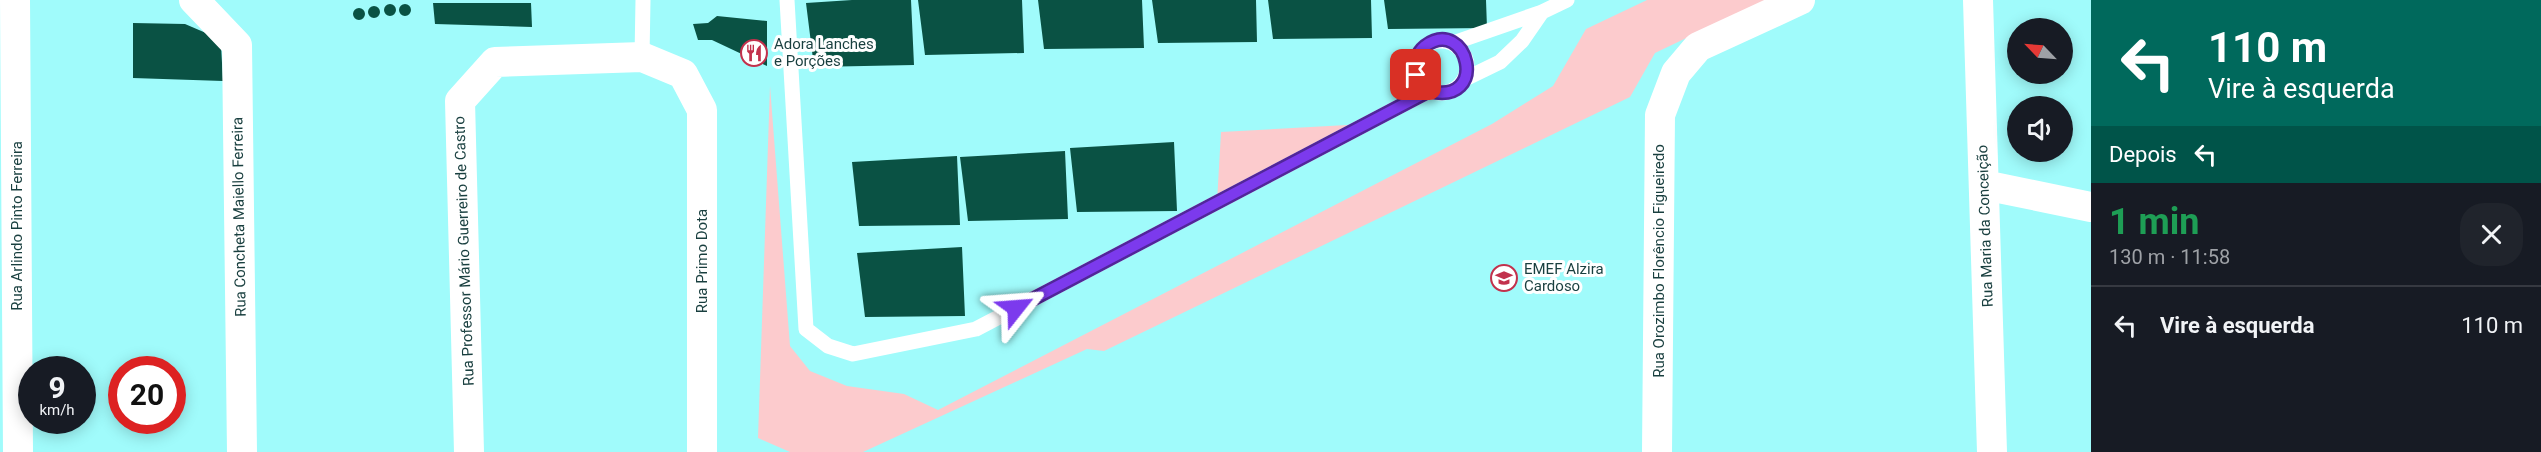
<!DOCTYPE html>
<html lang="pt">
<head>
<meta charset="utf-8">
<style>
  :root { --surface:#171b24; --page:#20242c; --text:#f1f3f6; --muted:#9ea1a6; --line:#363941 }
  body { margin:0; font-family:Roboto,sans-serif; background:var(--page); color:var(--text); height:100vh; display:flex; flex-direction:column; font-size:22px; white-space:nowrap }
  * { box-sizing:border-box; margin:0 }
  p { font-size:20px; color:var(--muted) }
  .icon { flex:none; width:33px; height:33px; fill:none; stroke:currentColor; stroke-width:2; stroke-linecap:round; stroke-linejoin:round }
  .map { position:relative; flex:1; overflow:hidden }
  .panel { display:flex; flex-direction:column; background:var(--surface); width:450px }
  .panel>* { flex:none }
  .guide { background:#00695c; color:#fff; overflow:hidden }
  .needle { width:39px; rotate:295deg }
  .tools { position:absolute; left:2007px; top:18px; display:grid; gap:12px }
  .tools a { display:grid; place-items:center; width:66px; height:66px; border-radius:50%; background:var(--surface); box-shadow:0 3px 15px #0003; font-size:30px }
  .speed { position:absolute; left:18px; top:356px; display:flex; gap:12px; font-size:30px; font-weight:700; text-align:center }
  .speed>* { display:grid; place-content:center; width:78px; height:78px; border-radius:50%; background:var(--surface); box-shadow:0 3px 15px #0003; line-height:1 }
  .speed small { font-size:15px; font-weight:400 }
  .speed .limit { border:9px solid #d22; background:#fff; color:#111 }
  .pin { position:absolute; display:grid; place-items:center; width:51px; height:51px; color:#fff; margin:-26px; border-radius:12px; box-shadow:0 3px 9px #0006 }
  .me { position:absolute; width:66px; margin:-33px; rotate:62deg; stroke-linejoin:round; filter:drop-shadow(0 0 4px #0008) }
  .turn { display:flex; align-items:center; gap:21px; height:126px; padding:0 18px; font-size:27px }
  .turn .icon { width:78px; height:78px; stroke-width:2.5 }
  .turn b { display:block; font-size:42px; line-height:51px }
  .then { display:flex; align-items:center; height:57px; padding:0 18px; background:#0003; gap:12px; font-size:22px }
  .round { display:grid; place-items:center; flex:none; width:63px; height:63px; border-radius:24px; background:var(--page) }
  .headline { display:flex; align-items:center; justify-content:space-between; height:102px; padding:0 18px }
  h1 { font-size:36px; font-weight:700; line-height:45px; color:#1e9e55 }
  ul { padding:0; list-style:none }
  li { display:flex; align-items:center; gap:18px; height:78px; padding:0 18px; border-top:2px solid var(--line) }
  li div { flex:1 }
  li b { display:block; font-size:22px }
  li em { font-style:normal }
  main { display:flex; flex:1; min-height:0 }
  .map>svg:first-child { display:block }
  .green { fill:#fccbcd }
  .building { fill:#0a5244 }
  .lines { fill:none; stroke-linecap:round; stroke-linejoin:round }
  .service { stroke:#fff; stroke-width:15 }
  .minor { stroke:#fff; stroke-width:30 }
  .route-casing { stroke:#51269a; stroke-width:15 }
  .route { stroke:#7c3aed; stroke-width:10 }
  .labels { text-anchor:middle; stroke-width:6; stroke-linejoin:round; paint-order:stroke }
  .poi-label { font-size:15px; fill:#193f3f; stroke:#fff; text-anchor:start }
  .street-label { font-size:15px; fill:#193f3f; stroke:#fff }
</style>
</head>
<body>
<main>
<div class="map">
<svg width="2091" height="452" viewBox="0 0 2091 452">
  <rect width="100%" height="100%" fill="#a0fbfb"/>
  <path class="green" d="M1647 0H1766L1655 53 1630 97 1104 351 1087 349 863 452H790L758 438 770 86 790 346 810 371 847 386 904 394 938 410 1492 124 1553 86 1586 29Z
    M1365 124 1217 202 1221 132Z"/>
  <path class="building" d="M852 0H911L914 65 814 67 806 3Z
    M918 0H1022L1024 53 925 55Z
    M1038 0H1142L1144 48 1044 49Z
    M1152 0H1256L1257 42 1158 43Z
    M1268 0H1371L1372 38 1273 39Z
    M1384 0H1486L1487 28 1388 29Z
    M433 3H531L532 27 435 24Z
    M384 10a6 6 0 1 1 12 0a6 6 0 1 1-12 0Z
    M399 10a6 6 0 1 1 12 0a6 6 0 1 1-12 0Z
    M368 12a6 6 0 1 1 12 0a6 6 0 1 1-12 0Z
    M353 14a6 6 0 1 1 12 0a6 6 0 1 1-12 0Z
    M717 16 767 21V66L712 40H698L693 24 708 23Z
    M133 23 185 24 206 33 221 45 223 81 133 78Z
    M1174 142 1177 211 1077 212 1070 148Z
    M1065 151 1068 219 968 221 960 157Z
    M957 156 960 225 859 226 852 162Z
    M962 247 965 316 865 317 857 253Z"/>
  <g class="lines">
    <path class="service" d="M787 0 806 329 828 346 853 354 976 329 1429 91
      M1415 67a26 26 0 1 1 52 0a26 26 0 1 1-52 0Z
      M1453 43 1542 12 1567 0
      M642 57 643 0
      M1465 79 1500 62 1522 41 1542 12"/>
    <path class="minor" d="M15 0 18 452
      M194 0 237 45 242 452
      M1978 0 1992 452
      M1984 185 2091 207
      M469 452 460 101 495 62 642 57 683 74 702 110V452
      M1657 452 1660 115 1676 73 1698 47 1800 0"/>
  </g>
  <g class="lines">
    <defs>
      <path id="route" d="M1016 308 1429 91C1490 106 1468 15 1425 46 1415 54 1415 64 1416 75"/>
    </defs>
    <use href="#route" class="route-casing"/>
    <use href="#route" class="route"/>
  </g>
  <defs>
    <symbol id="restaurant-ring" viewBox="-11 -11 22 22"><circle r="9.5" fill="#fff" stroke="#c2314c" stroke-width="1.5"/><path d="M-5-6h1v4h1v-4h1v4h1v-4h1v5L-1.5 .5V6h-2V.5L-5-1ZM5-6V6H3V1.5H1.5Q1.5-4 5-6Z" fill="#c2314c"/></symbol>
    <symbol id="school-ring" viewBox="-11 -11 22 22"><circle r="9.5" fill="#fff" stroke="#c2314c" stroke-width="1.5"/><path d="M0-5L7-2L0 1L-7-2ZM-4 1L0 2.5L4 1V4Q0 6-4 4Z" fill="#c2314c"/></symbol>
  </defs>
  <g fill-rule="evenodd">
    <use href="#restaurant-ring" x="739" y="38" width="30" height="30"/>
    <use href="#school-ring" x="1489" y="263" width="30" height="30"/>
  </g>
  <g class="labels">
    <g class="poi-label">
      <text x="774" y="49">Adora Lanches<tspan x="774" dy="17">e Porções</tspan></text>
      <text x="1524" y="274">EMEF Alzira<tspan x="1524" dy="17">Cardoso</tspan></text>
    </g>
    <g class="street-label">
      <text transform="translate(239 217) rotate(-91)" y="5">Rua Concheta Maiello Ferreira</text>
      <text transform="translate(17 226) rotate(-90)" y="5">Rua Arlindo Pinto Ferreira</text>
      <text transform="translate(1985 226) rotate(-92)" y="5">Rua Maria da Conceição</text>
      <text transform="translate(464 251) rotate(-92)" y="5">Rua Professor Mário Guerreiro de Castro</text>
      <text transform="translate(702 261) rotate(-90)" y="5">Rua Primo Dota</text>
      <text transform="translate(1659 261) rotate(-90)" y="5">Rua Orozimbo Florêncio Figueiredo</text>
    </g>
  </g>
</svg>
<div class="tools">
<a><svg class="needle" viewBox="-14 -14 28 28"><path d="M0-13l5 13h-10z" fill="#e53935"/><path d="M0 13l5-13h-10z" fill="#9ea1a6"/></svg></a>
<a><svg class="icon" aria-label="sound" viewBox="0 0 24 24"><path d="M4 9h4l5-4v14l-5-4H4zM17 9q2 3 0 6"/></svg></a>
</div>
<div class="speed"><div>9<small>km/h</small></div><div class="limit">20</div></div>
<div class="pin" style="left:1416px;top:75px;background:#d93025"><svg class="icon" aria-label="arrive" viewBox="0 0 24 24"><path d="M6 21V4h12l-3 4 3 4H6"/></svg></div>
<svg class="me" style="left:1016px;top:308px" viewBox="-20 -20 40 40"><path d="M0-17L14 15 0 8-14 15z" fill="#7c3aed" stroke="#fff" stroke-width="4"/></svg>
</div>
<section class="panel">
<div class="guide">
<div class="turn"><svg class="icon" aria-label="left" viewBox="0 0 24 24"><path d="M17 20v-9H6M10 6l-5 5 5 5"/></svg><div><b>110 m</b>Vire à esquerda</div></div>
<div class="then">Depois<svg class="icon" aria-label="left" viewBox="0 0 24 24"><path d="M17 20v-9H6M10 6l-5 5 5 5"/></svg></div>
</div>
<div class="headline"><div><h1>1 min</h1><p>130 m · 11:58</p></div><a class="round"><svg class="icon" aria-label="close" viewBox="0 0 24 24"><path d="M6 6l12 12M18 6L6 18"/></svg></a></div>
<ul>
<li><svg class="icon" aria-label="left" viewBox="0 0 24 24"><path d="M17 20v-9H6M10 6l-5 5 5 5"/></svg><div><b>Vire à esquerda</b></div><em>110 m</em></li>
</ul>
</section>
</main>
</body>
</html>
